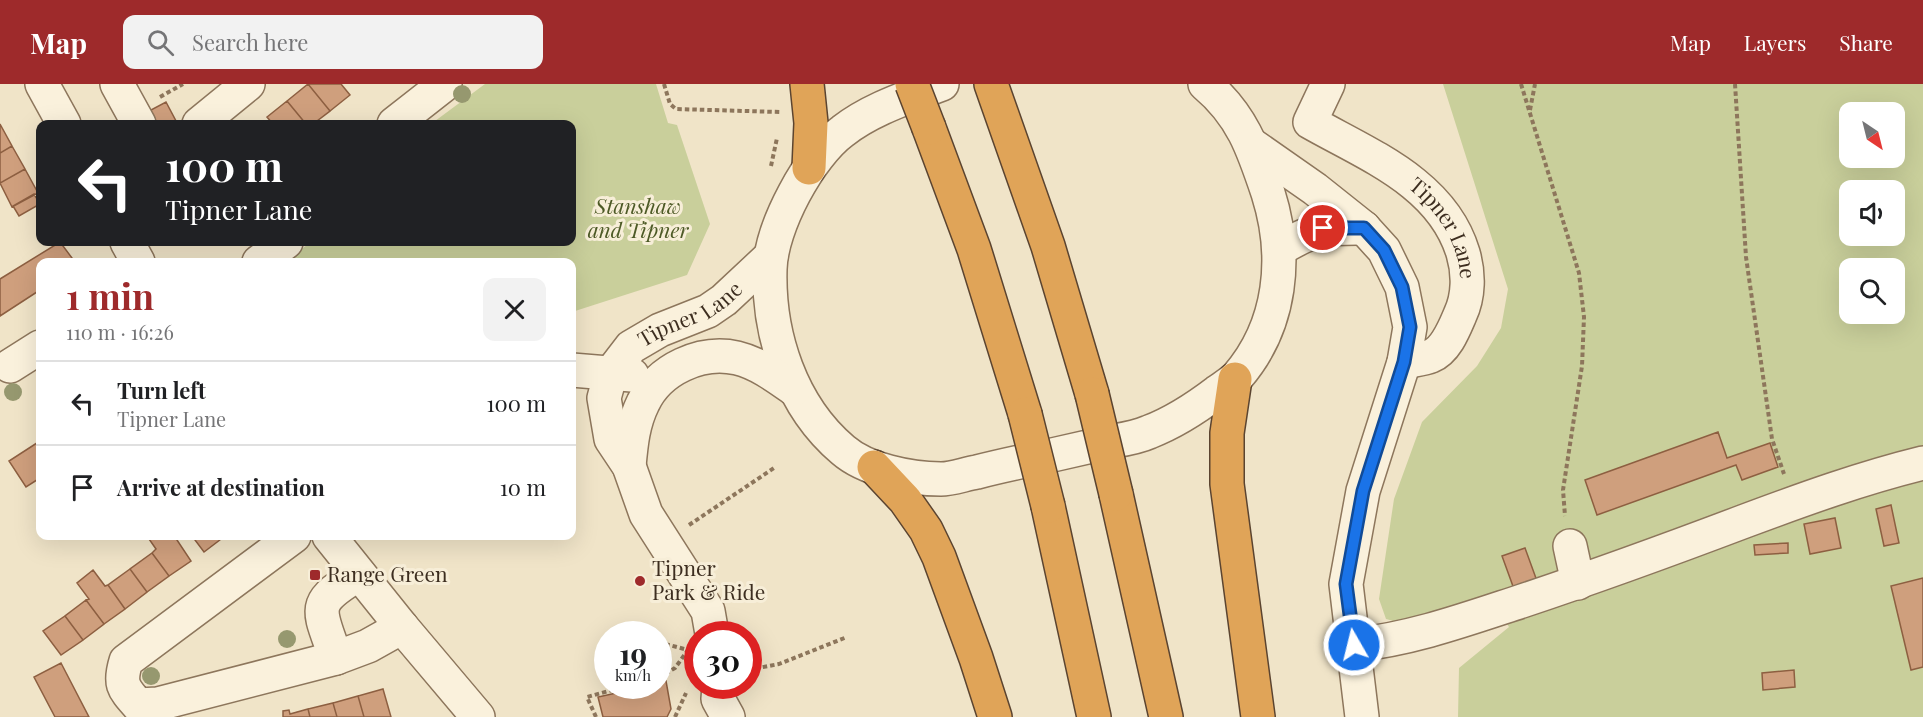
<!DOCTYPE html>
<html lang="en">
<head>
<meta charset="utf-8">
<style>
  :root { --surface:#fff; --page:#f2f2f2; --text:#202124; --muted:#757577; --line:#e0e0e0; --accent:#9e2a2b }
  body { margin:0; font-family:"Playfair Display",serif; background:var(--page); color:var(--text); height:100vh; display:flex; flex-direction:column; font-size:22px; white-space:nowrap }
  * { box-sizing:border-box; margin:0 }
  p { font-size:20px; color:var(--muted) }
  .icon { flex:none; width:33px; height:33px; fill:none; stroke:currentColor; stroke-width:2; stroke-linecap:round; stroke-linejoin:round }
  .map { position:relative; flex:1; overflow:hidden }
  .details { position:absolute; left:36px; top:174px; width:540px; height:282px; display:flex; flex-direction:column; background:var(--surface); border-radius:12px; box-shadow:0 6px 24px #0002 }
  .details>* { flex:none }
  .top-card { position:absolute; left:36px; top:36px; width:540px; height:126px; border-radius:12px; box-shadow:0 6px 24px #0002; background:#202124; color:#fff; overflow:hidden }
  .needle { width:39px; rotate:145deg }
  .controls { position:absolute; left:1839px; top:18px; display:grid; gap:12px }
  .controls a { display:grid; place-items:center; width:66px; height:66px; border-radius:12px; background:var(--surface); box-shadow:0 6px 24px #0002; font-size:30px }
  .speed { position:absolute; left:594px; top:537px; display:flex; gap:12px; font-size:30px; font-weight:700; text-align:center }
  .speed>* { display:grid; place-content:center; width:78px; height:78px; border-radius:50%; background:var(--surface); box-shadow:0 6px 24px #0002; line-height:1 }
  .speed small { font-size:15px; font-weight:400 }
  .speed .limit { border:9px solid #d22; background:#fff; color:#111 }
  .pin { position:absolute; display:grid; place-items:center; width:51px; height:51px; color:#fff; margin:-26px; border:3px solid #fff; border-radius:50%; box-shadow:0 2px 6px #0007 }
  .me { position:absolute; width:66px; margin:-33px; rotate:352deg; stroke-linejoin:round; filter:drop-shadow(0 0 4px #0008) }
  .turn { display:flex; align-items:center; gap:21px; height:126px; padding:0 30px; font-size:27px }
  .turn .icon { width:78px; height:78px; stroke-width:2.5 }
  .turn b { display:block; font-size:42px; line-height:51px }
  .round { display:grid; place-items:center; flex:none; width:63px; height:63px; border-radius:12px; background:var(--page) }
  .headline { display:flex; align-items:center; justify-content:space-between; height:102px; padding:0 30px }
  h1 { font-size:36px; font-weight:700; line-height:45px; color:var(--accent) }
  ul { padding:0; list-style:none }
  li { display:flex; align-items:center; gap:18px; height:84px; padding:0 30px; border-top:2px solid var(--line) }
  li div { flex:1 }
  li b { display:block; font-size:22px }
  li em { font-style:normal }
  header { display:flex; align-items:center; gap:36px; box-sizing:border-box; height:84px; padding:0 30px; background:var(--accent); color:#fff }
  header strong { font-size:28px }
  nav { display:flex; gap:33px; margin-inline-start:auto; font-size:21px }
  .search { width:420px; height:54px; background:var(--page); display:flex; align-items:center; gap:15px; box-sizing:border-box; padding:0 21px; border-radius:12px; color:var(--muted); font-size:22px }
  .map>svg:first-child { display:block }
  .green { fill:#c9cf9b; fill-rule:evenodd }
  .building { fill:#cf9f7d; stroke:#8d5f41; stroke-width:1.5 }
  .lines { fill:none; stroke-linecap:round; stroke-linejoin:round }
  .minor-casing { stroke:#8d765c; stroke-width:36 }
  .highway-casing { stroke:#5b4430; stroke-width:36 }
  .path { stroke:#8d765c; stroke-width:4; stroke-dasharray:4.5 3; stroke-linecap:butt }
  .minor { stroke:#faf1dc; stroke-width:33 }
  .highway { stroke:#e0a458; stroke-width:33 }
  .highway-bridge-casing { stroke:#5b4430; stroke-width:36; stroke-linecap:butt }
  .highway-bridge { stroke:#e0a458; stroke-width:33 }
  .tree { fill:#96986f }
  .route-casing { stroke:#114b97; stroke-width:15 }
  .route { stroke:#1a73e8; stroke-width:10 }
  .poi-dot { fill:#9e2a2b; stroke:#f7eed8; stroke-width:2 }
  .labels { text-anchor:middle; stroke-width:6; stroke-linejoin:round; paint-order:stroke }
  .park-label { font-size:21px; font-style:italic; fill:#4d5a26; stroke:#f7eed8 }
  .street-label { font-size:21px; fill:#3d2e20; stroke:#f7eed8 }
  .poi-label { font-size:21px; fill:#3d2e20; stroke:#f7eed8; text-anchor:start }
</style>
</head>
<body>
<header>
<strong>Map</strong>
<div class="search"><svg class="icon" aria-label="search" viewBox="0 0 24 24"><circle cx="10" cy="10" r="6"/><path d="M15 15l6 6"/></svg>Search here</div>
<nav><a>Map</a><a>Layers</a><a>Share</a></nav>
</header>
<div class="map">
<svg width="1923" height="633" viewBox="0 0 1923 633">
  <rect width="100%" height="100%" fill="#f0e4c8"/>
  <path class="green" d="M485 0H656L668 39 677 41 710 140 687 191 572 228V178H285L311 158H572V40H431Z
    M1443 0H1923V633H1458L1459 584 1509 543 1502 532 1493 509 1459 523 1401 539 1386 535 1379 515 1394 415 1422 338 1477 282 1501 244 1508 205ZM1850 28H1894V74H1850ZM1850 106H1894V152H1850ZM1850 184H1894V230H1850Z"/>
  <path class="building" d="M308 0H341L350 11 330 27Z
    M308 0 330 27 313 40H306L287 17Z
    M287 17 306 40H273L267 33Z
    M166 18 176 37 170 40H156L149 27Z
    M0 40 12 62 0 69Z
    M12 62 25 85 0 99V69Z
    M25 85 38 109 12 123 0 99Z
    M34 110 40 120 19 132 13 122Z
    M60 158 75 178H40V206L0 232V195Z
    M1718 348 1727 374 1770 359 1778 383 1742 396 1736 381 1597 431 1585 396Z
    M40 357V394L26 403 9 377Z
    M1891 421 1899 459 1884 462 1876 425Z
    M1835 434 1841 464 1810 470 1804 440Z
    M154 452H176L175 453 191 477 169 492 152 469 156 465 149 455Z
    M192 452H225L204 468Z
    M1788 459V469L1755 471 1754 461Z
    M1525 464 1537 497 1514 505 1502 472Z
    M152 469 169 492 147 508 130 485Z
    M130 485 147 508 125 525 108 501Z
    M93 486 105 502 108 501 125 525 104 540 86 516 89 515 77 499Z
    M1923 494V583L1911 586 1891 502Z
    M86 516 104 540 83 556 65 532Z
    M65 532 83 556 61 571 43 547Z
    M61 579 89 633H55L34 593Z
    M1794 586 1795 603 1763 606 1762 589Z
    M666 597 671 625 667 633H603L598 613 648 602H658V599Z
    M383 605 391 633H364L358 612Z
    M358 612 364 633H337L333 619Z
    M333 619 337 633H310L308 625Z
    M308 625 310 633H283V627L289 626 290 630Z"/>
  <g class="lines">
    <defs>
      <g id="minor">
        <path d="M42 0 64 40"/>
        <path d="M117 0 139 40"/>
        <path d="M942 0C909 13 871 25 843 47 809 72 771 143 770 185 768 251 791 322 843 366 866 386 910 395 941 395 952 395 965 390 977 388 1000 382 1024 377 1048 372 1070 367 1092 362 1114 357 1126 355 1138 353 1149 348 1175 338 1196 324 1217 308 1224 303 1231 299 1237 293 1282 241 1288 172 1268 109 1253 64 1242 31 1205 0"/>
        <path id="s1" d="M1328 0 1310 38C1368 71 1442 99 1463 169 1469 189 1469 212 1460 231 1454 245 1446 266 1431 272 1424 275 1413 276 1404 278"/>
        <path d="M199 40 248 0"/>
        <path d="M394 40 445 0"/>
        <path d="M1252 61 1315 105 1364 144 1384 166 1402 203 1410 243 1404 278 1363 407 1346 500 1362 633"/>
        <path d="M127 158 138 178"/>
        <path d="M1280 165C1316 143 1324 144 1364 144"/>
        <path d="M259 178 286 158"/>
        <path d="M10 282 40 263"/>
        <path d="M572 286 632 291"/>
        <path d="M629 382C631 360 633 339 643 319 659 285 701 266 737 274 758 279 777 293 794 305"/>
        <path d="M294 452 126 577C119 600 123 604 138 621L158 620 336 574 368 562 402 543"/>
        <path d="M329 452 402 543 478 633"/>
        <path d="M1570 462 1578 499"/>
        <path id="s2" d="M712 550 708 527 646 430 629 382 611 355 604 314 611 289 631 263 660 246 708 227 724 216 771 172"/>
        <path d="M1354 561C1412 555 1467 535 1522 517 1597 492 1671 465 1745 437 1804 415 1862 394 1923 379"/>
        <path d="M336 574C318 523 310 520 359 490"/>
        <path d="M719 602 718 615 728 633"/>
      </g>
      <path id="highway" d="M807 0 811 39 809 84
        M991 0 1048 162 1092 310
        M929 44 974 165 1025 330
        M1235 295 1227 349V400L1258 633
        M874 383 905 416 926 446 939 473 976 574 995 633
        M1116 410 1166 633
        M1048 422 1094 633"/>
    </defs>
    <use href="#minor" class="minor-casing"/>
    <use href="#highway" class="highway-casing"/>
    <path class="path" d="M664 0 670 20 676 25 780 28
      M1521 0 1579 189 1584 233 1582 282 1563 406 1565 432
      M1735 0 1746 173 1772 355 1784 390
      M160 13 183 0
      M1530 26 1535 0
      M771 82 777 54
      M689 441 774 384
      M658 558 688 566 675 584 658 594
      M689 571 690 591
      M748 586 779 580 847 553
      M596 633 587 613 627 602
      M675 633 686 609"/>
    <use href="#minor" class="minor"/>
    <use href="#highway" class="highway"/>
    <defs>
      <path id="highway-bridge" d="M912 0 929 44
        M1092 310 1116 410
        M1025 330 1048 422"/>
    </defs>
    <use href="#highway-bridge" class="highway-bridge-casing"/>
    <use href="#highway-bridge" class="highway-bridge"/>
  </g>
  <g class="tree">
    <circle cx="462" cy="10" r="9"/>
    <circle cx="13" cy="308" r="9"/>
    <circle cx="287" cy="555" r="9"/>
    <circle cx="151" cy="592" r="9"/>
  </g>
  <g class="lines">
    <defs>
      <path id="route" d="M1323 144H1364L1384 166 1402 203 1410 243 1404 278 1363 407 1346 500 1354 561"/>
    </defs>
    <use href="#route" class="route-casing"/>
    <use href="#route" class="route"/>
  </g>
  <g class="poi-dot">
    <rect x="309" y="485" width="12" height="12" rx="3"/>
    <circle cx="640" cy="497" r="6"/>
  </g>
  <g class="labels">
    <g class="park-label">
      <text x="638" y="130">Stanshaw<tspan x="638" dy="24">and Tipner</tspan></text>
    </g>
    <g class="street-label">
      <text dy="7" stroke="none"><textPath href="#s1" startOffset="218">Tipner Lane</textPath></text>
      <text dy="7" stroke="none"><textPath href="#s2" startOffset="390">Tipner Lane</textPath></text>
    </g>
    <g class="poi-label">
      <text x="652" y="492">Tipner<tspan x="652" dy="24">Park &amp; Ride</tspan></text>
      <text x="327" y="498">Range Green</text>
    </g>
  </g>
</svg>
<div class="controls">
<a><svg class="needle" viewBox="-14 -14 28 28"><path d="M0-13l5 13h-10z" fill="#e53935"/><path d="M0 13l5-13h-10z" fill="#757577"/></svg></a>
<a><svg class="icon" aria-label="sound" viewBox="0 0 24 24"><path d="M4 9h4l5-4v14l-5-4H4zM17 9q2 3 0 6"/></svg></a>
<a><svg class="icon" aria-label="search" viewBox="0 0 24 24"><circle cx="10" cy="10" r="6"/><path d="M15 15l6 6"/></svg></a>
</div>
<div class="speed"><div>19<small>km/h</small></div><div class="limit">30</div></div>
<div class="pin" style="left:1323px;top:144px;background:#d93025"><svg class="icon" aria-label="arrive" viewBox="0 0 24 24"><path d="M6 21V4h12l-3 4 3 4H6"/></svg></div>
<svg class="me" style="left:1354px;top:561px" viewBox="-20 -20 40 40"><circle r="17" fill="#1a73e8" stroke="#fff" stroke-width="3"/><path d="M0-11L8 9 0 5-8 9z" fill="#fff"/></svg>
<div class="top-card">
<div class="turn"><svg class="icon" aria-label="left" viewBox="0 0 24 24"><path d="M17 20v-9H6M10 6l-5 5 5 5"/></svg><div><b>100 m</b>Tipner Lane</div></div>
</div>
<section class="details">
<div class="headline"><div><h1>1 min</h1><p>110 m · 16:26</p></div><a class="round"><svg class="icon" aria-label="close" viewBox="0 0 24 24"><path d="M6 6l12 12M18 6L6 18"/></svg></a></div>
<ul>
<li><svg class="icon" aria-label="left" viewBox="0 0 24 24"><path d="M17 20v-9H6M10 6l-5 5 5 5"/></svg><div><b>Turn left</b><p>Tipner Lane</p></div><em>100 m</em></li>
<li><svg class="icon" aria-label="arrive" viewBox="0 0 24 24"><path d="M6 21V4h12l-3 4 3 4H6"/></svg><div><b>Arrive at destination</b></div><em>10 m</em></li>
</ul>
</section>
</div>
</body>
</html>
